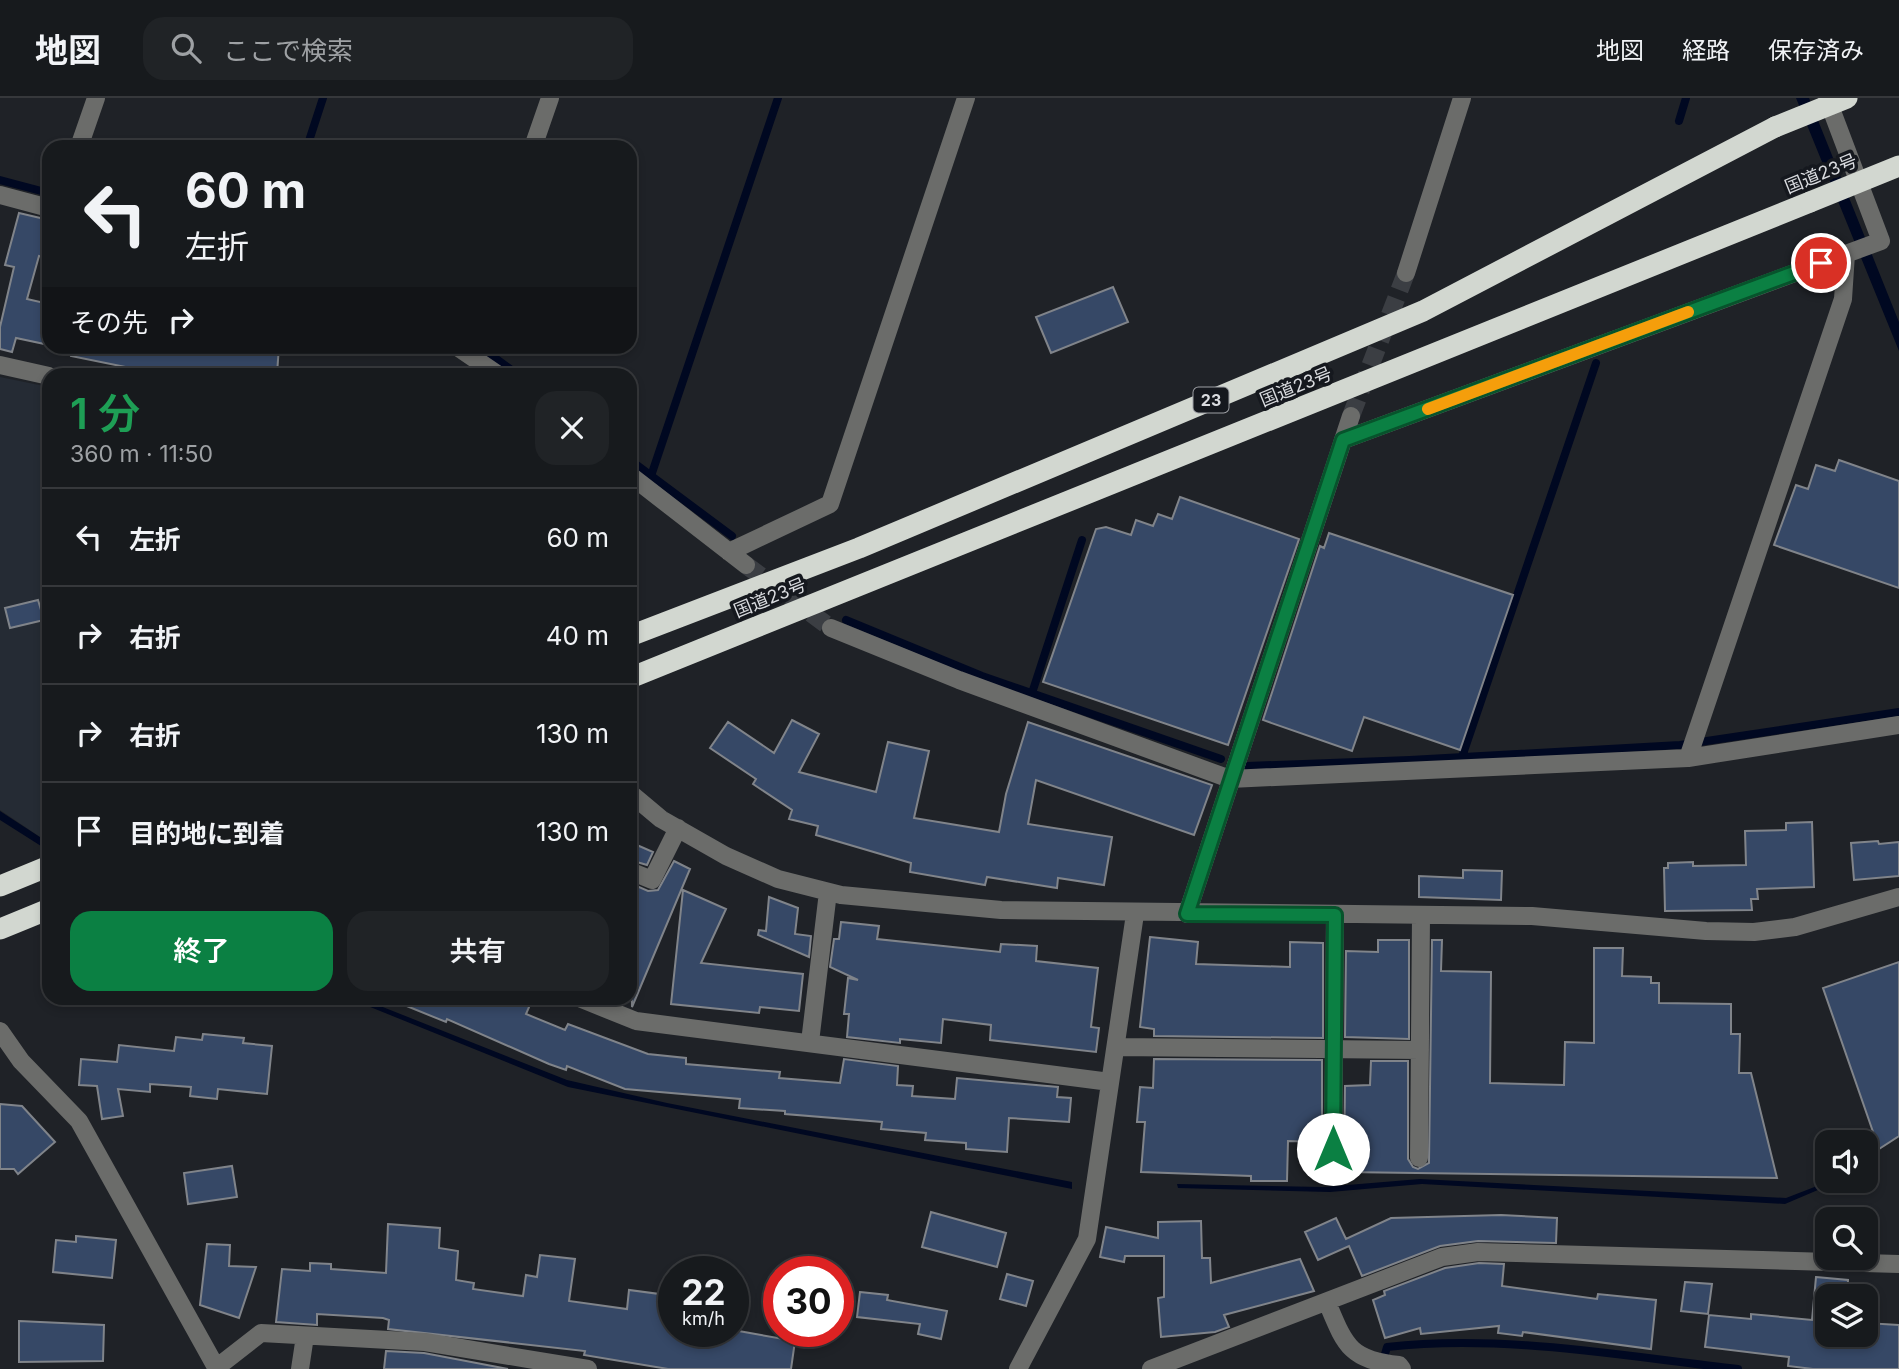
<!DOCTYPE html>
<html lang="ja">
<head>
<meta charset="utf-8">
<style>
  :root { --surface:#171a1d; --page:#202326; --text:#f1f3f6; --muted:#9ea1a4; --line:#36383b; --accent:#0b8043 }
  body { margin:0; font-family:Inter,"Noto Sans JP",sans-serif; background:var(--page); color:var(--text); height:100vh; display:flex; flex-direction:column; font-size:26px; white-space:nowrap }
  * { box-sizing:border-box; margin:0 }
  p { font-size:23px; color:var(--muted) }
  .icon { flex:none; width:38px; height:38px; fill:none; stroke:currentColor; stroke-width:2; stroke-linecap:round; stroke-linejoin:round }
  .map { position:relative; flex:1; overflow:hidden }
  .side { position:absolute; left:42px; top:270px; width:595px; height:637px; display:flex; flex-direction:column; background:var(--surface); border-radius:21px; box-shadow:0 4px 10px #0003,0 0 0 2px var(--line) }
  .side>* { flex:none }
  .top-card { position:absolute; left:42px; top:42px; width:595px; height:214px; border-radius:21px; box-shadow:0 4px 10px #0003,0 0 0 2px var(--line); background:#171a1d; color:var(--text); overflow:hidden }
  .buttons { position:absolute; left:1815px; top:1032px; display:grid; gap:14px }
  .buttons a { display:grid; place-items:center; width:63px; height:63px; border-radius:14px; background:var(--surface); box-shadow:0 4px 10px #0003,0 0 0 2px var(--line); font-size:35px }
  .speed { position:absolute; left:658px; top:1158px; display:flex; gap:14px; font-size:35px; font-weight:700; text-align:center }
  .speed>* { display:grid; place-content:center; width:91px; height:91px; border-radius:50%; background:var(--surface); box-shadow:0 4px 10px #0003,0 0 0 2px var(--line); line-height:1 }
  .speed small { font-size:18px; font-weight:400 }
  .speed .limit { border:10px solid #d22; background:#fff; color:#111 }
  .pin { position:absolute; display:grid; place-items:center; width:60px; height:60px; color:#fff; margin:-30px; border:4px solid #fff; border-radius:50%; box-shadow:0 2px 7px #0007 }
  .me { position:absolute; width:77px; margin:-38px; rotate:0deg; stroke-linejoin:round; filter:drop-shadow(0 0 5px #0008) }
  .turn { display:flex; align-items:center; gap:24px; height:147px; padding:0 28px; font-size:32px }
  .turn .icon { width:91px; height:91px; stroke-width:2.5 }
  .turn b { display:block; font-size:49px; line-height:60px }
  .then { display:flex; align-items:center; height:66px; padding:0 28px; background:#0003; gap:14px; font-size:26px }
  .round { display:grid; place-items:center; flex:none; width:74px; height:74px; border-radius:21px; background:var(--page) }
  .overview { display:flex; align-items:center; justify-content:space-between; height:119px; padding:0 28px }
  h1 { font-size:42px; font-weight:600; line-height:52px; color:#1e9e55 }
  .primary-button { display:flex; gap:14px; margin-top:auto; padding:14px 28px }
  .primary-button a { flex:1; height:80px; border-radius:21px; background:var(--accent); color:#fff; font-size:28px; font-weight:600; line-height:80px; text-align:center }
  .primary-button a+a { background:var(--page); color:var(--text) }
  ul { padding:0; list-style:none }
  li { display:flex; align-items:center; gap:21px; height:98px; padding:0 28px; border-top:2px solid var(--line) }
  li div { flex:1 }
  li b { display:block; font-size:26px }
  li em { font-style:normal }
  header { display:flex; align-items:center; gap:42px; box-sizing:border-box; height:98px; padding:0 35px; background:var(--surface); border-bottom:2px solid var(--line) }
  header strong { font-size:33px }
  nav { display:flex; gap:38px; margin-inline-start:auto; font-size:24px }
  .search { width:490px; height:63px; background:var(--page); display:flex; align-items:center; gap:18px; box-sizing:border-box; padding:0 24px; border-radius:21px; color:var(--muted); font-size:26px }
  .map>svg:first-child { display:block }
  .built { fill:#252b34 }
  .water { fill:#000821 }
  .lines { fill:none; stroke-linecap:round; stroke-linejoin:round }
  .stream { stroke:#000821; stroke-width:8 }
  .building { fill:#364866; stroke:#80848a; stroke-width:2 }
  .minor-tunnel { stroke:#3b3e43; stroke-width:18; stroke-dasharray:18 9; stroke-linecap:butt }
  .minor { stroke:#6b6c6a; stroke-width:18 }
  .highway { stroke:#d2d7d0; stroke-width:21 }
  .highway-bridge { stroke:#d2d7d0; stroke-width:21 }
  .route-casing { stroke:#07532c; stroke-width:18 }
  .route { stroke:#0b8043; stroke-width:12 }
  .slow { stroke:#f59e0b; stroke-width:12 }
  .labels { text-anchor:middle; stroke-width:7; stroke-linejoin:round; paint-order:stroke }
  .shield { fill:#15181e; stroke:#9ea0a5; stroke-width:2 }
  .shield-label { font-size:16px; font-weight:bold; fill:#d9dbdf }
  .street-label { font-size:18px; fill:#d9dbdf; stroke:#15181e }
</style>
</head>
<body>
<header>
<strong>地図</strong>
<div class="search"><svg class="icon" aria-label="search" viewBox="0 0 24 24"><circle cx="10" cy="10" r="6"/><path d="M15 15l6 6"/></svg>ここで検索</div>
<nav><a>地図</a><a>経路</a><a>保存済み</a></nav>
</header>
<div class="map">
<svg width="1899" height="1271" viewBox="0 0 1899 1271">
  <rect width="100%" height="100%" fill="#1f2227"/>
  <path class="built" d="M0 279 49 289V745L0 712Z"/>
  <path class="water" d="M1796 0H1809L1899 224V253Z
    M0 713 49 745 41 748 0 722Z
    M348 900H360L567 982 667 1005 1072 1084V1091L568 989Z
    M1420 1081 1786 1100 1830 1083H1839L1785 1106 1422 1086 1330 1094 1178 1090 1177 1086 1323 1089Z"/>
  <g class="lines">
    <path class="stream" d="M1679 23 1686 0
      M307 49 323 0
      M0 82 49 95
      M480 249 517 276
      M630 362 732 438
      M651 378 778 0
      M846 522 982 578 1221 661
      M1032 595 1082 442
      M1462 659 1596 265
      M1247 668 1410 662 1680 647 1899 614
      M1385 1256 1387 1249C1504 1236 1621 1258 1738 1271"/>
  </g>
  <path class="building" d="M19 115 49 122 43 159 39 158 27 201 49 206V247L16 240 12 254 0 251V229L14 169 5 167Z
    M1113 189 1128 224 1051 255 1036 219Z
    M72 248H279L277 276H196L171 271 170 276H160L71 258Z
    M1839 362 1899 383V490L1774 447 1796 387 1808 391 1816 367 1835 373Z
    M1180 399 1299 441 1228 647 1043 584 1096 431 1106 429 1131 437 1136 422 1153 428 1158 416 1172 421Z
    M1329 435 1513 497 1460 652 1364 619 1352 653 1263 622 1320 448 1324 450Z
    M38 502 44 522 10 530 5 510Z
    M792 622 819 636 799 674 876 694 888 644 929 653 914 720 999 734 1006 696 1028 624 1212 687 1194 737 1036 682 1028 726 1112 739 1104 787 1058 780 1057 790 987 779 985 787 910 774 911 765 816 737 818 728 789 721 792 712 753 686 756 681 710 650 728 624 774 655Z
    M1812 724 1814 789 1757 791 1758 801H1751L1752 812 1665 813 1664 770H1668V765L1693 764V768L1746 767 1745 733 1786 732V725Z
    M1878 743 1879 746 1899 744V778L1854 782 1851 745Z
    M630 744 653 754 647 767 630 762Z
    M674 763 690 771 632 909 630 785 648 793 658 792Z
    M1463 772 1502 773 1501 802 1419 799V778L1463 780Z
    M683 792 726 811 701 865 803 876 799 913 760 909 759 915 671 906Z
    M769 799 798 810 795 836 811 838 809 859 758 837 759 832 766 833Z
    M841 824 879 828 877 841 1000 854 1001 846 1037 848 1036 863 1098 870 1091 929 1099 930 1096 954 990 942 991 927 943 921 941 945 900 941V945L847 939 849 916H844L848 880 858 882 830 869 834 841H839Z
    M1150 839 1198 844 1196 866 1290 869V844L1323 845V940L1154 938V931L1140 929Z
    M1378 842H1409V941L1345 939 1346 853 1378 854Z
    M1432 842H1442L1441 873 1491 874 1490 985 1564 987 1565 944 1594 945V850H1623L1622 878 1651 879V885H1659V905L1731 906V936H1740L1739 975H1751L1777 1080 1344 1074 1345 988 1370 987 1371 963H1408V1061L1413 1069 1418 1071 1429 1065Z
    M1899 864V1038L1879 1051 1823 890Z
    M387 900H533L526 916 565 932 568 926 648 956 686 960V966L780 974 779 980 840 985 844 961 898 968 897 987 913 988 912 998 955 1001 957 980 1058 989 1057 999 1071 1000 1069 1024 1009 1020 1007 1054 966 1051V1045L925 1042 926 1035 881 1031 882 1024 785 1016V1013L739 1010 740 1001 625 991 567 968 566 972 549 966 447 921 446 924Z
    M203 936 244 940 243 945 272 948 267 996 218 991 217 1001 190 998 191 989 150 986V994L118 991 123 1018 102 1021 97 988 79 987 81 961 117 964 119 947 174 953 176 939 202 942Z
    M1154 961 1322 962V1044L1288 1043 1287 1083H1251V1078L1141 1074 1145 1024H1137L1140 989 1153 990Z
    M0 1006 22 1008 55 1044 18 1076 14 1071H0Z
    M232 1068 237 1099 188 1106 184 1075Z
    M931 1114 1006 1135 997 1169 922 1149Z
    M1501 1117 1557 1120 1556 1145 1478 1143 1440 1148 1362 1178 1349 1148 1318 1162 1305 1134 1336 1120 1346 1141 1391 1120Z
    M1201 1123 1202 1160H1210L1211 1185 1300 1161 1314 1193 1224 1217 1229 1229 1215 1234 1161 1239 1158 1200 1164 1199V1158H1125L1124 1164 1100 1159 1106 1129 1158 1140V1124Z
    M388 1126 440 1130 439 1150 458 1153 456 1182 474 1185 473 1191 523 1198 526 1177 537 1179 540 1157 575 1161 569 1203 627 1211 629 1192 674 1198V1234L733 1237V1232L795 1243 791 1271H668L584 1257 585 1253 388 1231 389 1222 383 1220 317 1216V1227L276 1224 282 1171 310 1173V1165L331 1166V1171L386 1175Z
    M76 1138 116 1142 112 1180 53 1174 56 1142 76 1144Z
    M207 1146 230 1147 229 1168 256 1169 239 1220 200 1207Z
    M1479 1165 1504 1166 1502 1188 1597 1201 1598 1196 1656 1202 1651 1251 1523 1234 1522 1238 1498 1235 1499 1228 1421 1236 1420 1230 1385 1240 1373 1202 1385 1197 1384 1193 1445 1170Z
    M1007 1176 1033 1183 1026 1208 1000 1201Z
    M1816 1179 1848 1182 1847 1199H1827V1237H1866V1225L1899 1227V1271H1813L1788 1268 1789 1259 1705 1249 1709 1217 1751 1221V1216L1812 1222Z
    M1685 1184 1712 1186 1708 1216 1681 1213Z
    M860 1194 888 1197 887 1202 947 1213 941 1241 918 1236 920 1226 857 1219Z
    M19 1223 104 1227 103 1263 19 1264Z
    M386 1253 424 1255 508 1271H384Z"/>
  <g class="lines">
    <path class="minor-tunnel" d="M1351 318 1406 175
      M746 467 831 530"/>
    <path class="minor" d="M79 49 96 0
      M533 49 550 0
      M0 97 49 110
      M1406 175 1462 0
      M456 248 497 276
      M0 267 49 278
      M1343 342 1881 143 1827 0
      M630 377 746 467
      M729 454 830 406 966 0
      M831 530 959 582 1230 681 1688 660 1899 627
      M1688 660 1843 201 1846 156
      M630 695 661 721 726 758 778 781 841 797 1001 812 1532 818 1706 833 1754 834 1795 829 1899 799
      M630 773 652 782 678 730
      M1187 816 1351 318
      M579 900 636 923 1110 984
      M0 933 21 963 79 1023 217 1271
      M810 944 828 794
      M1116 949 1420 952
      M1419 1060 1421 818
      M1333 1075 1335 817
      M1327 1204C1345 1247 1349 1262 1399 1267L1402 1271
      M216 1270 261 1235 425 1244 588 1271
      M300 1271 305 1238
      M1018 1271 1087 1141 1135 816
      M1151 1271 1442 1159 1478 1154 1899 1166"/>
    <path class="highway" d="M630 538 859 450 1423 213 1775 29
      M630 580 1810 104
      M0 788 49 768
      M0 831 49 811"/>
    <path class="highway-bridge" d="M1775 29 1847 0
      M1810 104 1899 68"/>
  </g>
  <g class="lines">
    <defs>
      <path id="route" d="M1333 1051 1335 817 1187 816 1343 342 1821 165"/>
    </defs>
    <use href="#route" class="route-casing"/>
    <use href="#route" class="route"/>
    <path class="slow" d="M1428 311 1688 214"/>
  </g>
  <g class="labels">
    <rect class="shield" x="1193.5" y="289.5" width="35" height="25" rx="5"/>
    <g class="shield-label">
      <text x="1211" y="308">23</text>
    </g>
    <g class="street-label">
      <text transform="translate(1821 76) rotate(-22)" y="6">国道23号</text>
      <text transform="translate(1296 289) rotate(-22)" y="6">国道23号</text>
      <text transform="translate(770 500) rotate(-22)" y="6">国道23号</text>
    </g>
  </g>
</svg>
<div class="buttons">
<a><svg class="icon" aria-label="sound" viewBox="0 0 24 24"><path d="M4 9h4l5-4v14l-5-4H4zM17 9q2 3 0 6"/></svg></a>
<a><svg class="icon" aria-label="search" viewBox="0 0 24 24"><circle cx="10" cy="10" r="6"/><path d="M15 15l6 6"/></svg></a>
<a><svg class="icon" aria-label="layers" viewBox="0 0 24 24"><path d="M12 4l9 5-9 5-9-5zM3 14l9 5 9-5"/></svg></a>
</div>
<div class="speed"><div>22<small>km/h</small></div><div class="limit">30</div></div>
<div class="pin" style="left:1821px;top:165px;background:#d93025"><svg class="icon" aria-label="arrive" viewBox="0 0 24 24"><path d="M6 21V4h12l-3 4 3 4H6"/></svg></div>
<svg class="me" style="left:1333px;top:1051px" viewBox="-20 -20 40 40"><circle r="19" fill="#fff"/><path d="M0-13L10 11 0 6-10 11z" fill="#0b8043"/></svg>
<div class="top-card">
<div class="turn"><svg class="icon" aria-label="left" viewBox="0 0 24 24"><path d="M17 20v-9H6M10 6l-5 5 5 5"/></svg><div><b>60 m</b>左折</div></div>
<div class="then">その先<svg class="icon" aria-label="right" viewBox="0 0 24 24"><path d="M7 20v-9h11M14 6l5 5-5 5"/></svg></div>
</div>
<section class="side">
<div class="overview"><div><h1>1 分</h1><p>360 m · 11:50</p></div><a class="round"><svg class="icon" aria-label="close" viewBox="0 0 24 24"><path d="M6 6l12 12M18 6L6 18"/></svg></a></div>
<ul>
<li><svg class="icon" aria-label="left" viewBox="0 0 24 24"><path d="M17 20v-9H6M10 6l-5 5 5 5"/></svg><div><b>左折</b></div><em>60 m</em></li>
<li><svg class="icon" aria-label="right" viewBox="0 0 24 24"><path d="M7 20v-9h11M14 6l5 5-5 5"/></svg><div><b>右折</b></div><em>40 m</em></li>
<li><svg class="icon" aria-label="right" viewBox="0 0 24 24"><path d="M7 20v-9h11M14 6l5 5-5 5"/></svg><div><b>右折</b></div><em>130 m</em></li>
<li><svg class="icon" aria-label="arrive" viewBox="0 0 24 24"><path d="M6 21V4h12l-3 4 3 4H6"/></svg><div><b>目的地に到着</b></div><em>130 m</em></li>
</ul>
<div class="primary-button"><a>終了</a><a>共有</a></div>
</section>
</div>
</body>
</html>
